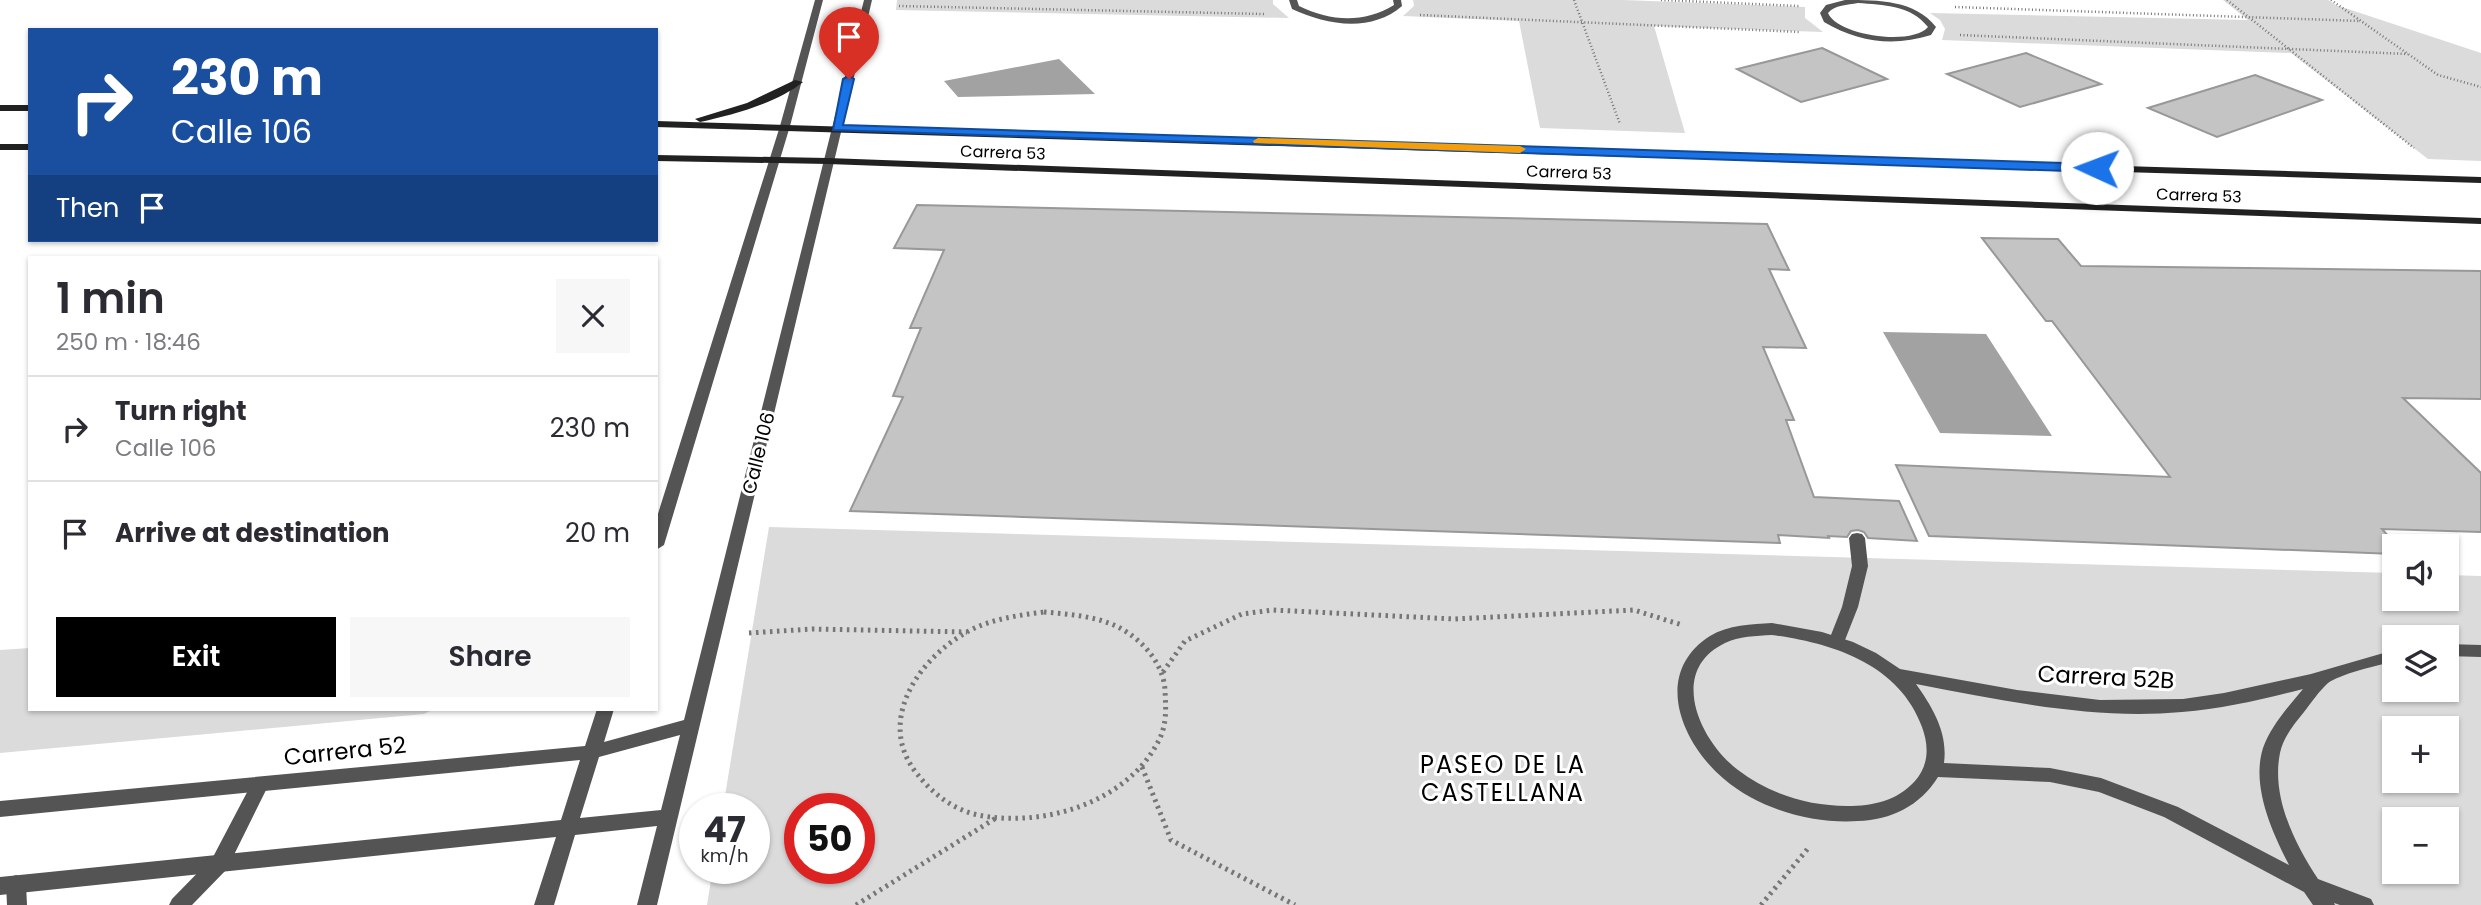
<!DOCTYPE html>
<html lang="en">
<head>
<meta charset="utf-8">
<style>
  :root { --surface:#fff; --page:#f7f7f7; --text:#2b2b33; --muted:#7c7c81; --line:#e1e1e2; --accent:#000 }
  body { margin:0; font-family:Poppins,sans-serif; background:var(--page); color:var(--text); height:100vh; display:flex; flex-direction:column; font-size:26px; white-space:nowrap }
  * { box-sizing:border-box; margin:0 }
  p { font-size:23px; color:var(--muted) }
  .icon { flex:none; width:38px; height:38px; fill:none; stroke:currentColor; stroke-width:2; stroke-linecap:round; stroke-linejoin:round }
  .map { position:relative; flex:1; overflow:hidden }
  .sheet { position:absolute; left:28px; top:256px; width:630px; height:455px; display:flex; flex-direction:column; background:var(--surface); border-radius:0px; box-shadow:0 2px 5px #0004 }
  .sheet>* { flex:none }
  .guide { position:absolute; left:28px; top:28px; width:630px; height:214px; border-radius:0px; box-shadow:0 2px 5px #0004; background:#1a4fa0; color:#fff; overflow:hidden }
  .controls { position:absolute; left:2382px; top:534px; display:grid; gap:14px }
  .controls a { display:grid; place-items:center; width:77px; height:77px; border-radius:0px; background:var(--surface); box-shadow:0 2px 5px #0004; font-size:35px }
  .speed { position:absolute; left:679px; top:793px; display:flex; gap:14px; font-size:35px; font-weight:700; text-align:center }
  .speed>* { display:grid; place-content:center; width:91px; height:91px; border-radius:50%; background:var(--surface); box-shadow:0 2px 5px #0004; line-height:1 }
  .speed small { font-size:18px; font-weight:400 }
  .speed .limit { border:10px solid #d22; background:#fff; color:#111 }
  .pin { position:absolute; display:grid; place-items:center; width:60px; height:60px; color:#fff; margin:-72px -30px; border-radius:50% 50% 50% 0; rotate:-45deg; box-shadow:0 0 7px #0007 }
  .pin .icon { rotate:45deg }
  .me { position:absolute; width:77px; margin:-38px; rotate:272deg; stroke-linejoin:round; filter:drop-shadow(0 0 5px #0008) }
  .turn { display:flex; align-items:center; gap:24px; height:147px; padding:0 28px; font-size:32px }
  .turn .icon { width:91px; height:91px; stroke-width:2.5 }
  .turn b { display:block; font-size:49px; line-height:60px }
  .then { display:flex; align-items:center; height:66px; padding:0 28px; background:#0003; gap:14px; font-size:26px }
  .round { display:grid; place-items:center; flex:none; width:74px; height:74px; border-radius:0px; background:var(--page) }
  .summary { display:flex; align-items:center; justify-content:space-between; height:119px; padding:0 28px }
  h1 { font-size:42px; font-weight:600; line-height:52px }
  .primary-button { display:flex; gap:14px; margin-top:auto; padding:14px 28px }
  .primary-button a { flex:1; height:80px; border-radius:0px; background:var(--accent); color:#fff; font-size:28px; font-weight:600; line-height:80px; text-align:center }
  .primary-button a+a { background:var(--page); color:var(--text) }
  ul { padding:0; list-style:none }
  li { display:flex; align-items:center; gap:21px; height:105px; padding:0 28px; border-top:2px solid var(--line) }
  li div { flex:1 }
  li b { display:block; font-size:26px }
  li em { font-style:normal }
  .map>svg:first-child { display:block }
  .green { fill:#dbdbdb; fill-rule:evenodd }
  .water { fill:#a2a2a2 }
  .building { fill:#c4c4c4; stroke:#989898; stroke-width:2 }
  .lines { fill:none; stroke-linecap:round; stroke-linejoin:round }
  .path-far1 { stroke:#767676; stroke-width:2.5; stroke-dasharray:1 2.5; stroke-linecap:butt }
  .path { stroke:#767676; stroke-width:5; stroke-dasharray:2.5 4.5; stroke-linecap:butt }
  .service { fill:#545454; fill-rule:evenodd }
  .minor { fill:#545454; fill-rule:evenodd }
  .tertiary { fill:#545454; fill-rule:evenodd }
  .secondary { fill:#212121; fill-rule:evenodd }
  .route { fill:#1a73e8; stroke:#114b97; stroke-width:2 }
  .slow { fill:#f59e0b }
  .labels { text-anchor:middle; stroke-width:6; stroke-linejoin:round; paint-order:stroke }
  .far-street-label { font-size:16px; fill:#000; stroke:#fff }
  .street-label { font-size:19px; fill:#000; stroke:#fff }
  .near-street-label { font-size:23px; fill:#000; stroke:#fff }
  .near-neighbourhood-label { font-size:24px; letter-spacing:2px; fill:#000; stroke:#fff }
</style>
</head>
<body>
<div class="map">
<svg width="2481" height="905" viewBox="0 0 2481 905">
  <rect width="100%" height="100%" fill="#fff"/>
  <path class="green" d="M897 0H1273V4L1289 18 896 10Z
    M1413 0H1623L1805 7V18L1823 32 1654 26 1685 133 1540 128 1519 21 1403 16 1414 6Z
    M2223 0H2328L2336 5 2481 53V161L2428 159 2291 53 1942 40 1945 29 1940 20 1930 13 2248 20Z
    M769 527 2394 573V598H2446L2447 575 2481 576V905H707L713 868H754V808H723ZM2394 637H2446V690H2394ZM2394 728H2446V780H2394ZM800 808H859V868H800ZM2394 819H2446V872H2394Z
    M30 648V709H434L424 714 0 753V650Z"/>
  <path class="water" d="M1059 59 1095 94 958 97 944 81Z
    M1883 332 1986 334 2052 436 1940 433Z"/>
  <path class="building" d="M1822 48 1887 79 1801 102 1737 69Z
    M2026 53 2101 84 2020 107 1947 74Z
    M2255 75 2322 100 2217 137 2148 108Z
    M917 205 1767 224 1789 270 1769 269 1806 348 1763 347 1794 420H1786L1814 497 1899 501 1917 541 1868 538 1864 532 1858 530 1851 531 1847 537 1828 536 1829 538 1778 535 1780 543 850 511 903 397 893 396 921 328H910L944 250 894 248Z
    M1982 238 2058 239 2081 266 2481 271V399L2403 398 2481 473V532L2382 529 2397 546H2394V554L1929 536 1896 465 2170 477 2052 321H2046Z"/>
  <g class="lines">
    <path class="path-far1" d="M1574 0 1620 124
      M1661 0 1800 6
      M2227 0 2414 148
      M2331 0 2438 75 2481 87
      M899 6 1264 14
      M1955 7 2360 21
      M1420 15 1800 32
      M1960 35 2408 54"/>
    <path class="path" d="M1044 612C1068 614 1094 616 1116 626 1141 638 1164 663 1165 691 1166 708 1167 726 1158 742 1126 803 1043 828 978 815 954 810 933 794 918 775 872 720 923 651 977 627 998 618 1021 615 1044 612Z
      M749 633 812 629 967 632
      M1163 672 1185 641 1242 614 1273 610 1454 619 1634 610 1682 625
      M1142 767 1171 840 1295 905
      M856 905 996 818
      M1761 905 1810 846"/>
    <path class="service" d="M1857 533 1862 534 1865 538 1868 566 1858 607 1845 640 1843 644 1837 646 1831 644 1829 640 1842 607 1852 566 1849 538 1852 534Z
      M260 777 266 779 269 784 227 869 192 905H169L172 899 213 857 254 779Z
      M16 875 23 878 26 884 27 905H7L6 884 9 878Z"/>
    <path class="minor" d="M815 0H823L790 126 785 129 780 126Z
      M864 0H872L842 128 837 131 832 128Z
      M1289 0H1297L1299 6C1330 21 1363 24 1394 5L1393 0H1401L1402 6C1371 33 1326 25 1292 9Z
      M1845 0C1879 0 1915 0 1936 27L1931 35C1893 47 1858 42 1824 22L1820 13 1826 5ZM1858 3C1883 5 1911 5 1928 27 1912 46 1838 36 1828 13 1835 5 1847 5 1858 3Z
      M1772 623 1822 632 1853 642 1876 653 1900 669 2017 690 2100 700 2183 699 2224 693 2311 674 2394 650V662C2380 664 2338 675 2328 683 2319 691 2311 703 2304 712 2294 724 2283 738 2280 753 2271 797 2295 844 2318 879L2371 899 2374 905H2340L2334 903 2335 905H2313L2304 892 2164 817 2099 792 2050 782 1938 777C1920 806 1891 820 1858 821 1812 824 1759 809 1724 779 1681 743 1652 673 1710 636 1728 625 1752 624 1772 623ZM1772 635C1832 643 1899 664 1922 727 1929 746 1929 765 1915 781 1897 801 1873 806 1847 806 1808 806 1769 794 1738 770 1700 741 1667 671 1725 643 1739 636 1756 636 1772 635ZM1916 684C2004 701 2093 720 2182 712 2223 709 2264 699 2303 689 2288 707 2271 726 2263 748 2251 786 2272 832 2289 865L2178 807 2101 778 2050 768 1944 763C1948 733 1933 708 1916 684Z
      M2446 644 2481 645V657L2446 656Z"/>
    <path class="tertiary" d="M785 123 790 126 664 545 656 550V520L780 126Z
      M837 125 842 128 657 905H637L657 826 575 835 554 905H534L556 837 0 895V877L561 820 580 760 0 817V801L585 746 597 709H614L604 742 684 720 832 128ZM680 735 661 810 580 818 599 757Z"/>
    <path class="secondary" d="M795 80 803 82C777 103 732 115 700 122L695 119 747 103Z
      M0 105H30V111H0Z
      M656 121 2481 177V183L656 127Z
      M0 144H30V150H0Z
      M656 155 828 158 2481 218V224L828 164 656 161Z"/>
  </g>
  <path class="route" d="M849 76 854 79 843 125 2097 164 2103 168 2097 172 833 130 843 79Z"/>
  <path class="slow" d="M1258 138 1520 146 1526 149 1520 153 1254 143 1253 141Z"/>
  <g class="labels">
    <g class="far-street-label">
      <text transform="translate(1003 152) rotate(2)" y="6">Carrera 53</text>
      <text transform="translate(1569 172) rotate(2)" y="6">Carrera 53</text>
      <text transform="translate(2199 195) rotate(2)" y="6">Carrera 53</text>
    </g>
    <g class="street-label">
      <text transform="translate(758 453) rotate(-76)" y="7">Calle 106</text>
    </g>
    <g class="near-street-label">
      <text transform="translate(2106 677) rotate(3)" y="8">Carrera 52B</text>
      <text transform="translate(345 751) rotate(-6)" y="8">Carrera 52</text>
    </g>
    <g class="near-neighbourhood-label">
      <text x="1503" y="773">PASEO DE LA<tspan x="1503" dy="28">CASTELLANA</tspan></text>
    </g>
  </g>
</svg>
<div class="controls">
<a><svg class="icon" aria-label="sound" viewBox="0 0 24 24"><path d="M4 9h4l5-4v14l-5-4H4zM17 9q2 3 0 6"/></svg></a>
<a><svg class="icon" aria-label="layers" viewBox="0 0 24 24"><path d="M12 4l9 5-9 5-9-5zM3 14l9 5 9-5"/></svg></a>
<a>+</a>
<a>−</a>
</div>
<div class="speed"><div>47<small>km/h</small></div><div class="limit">50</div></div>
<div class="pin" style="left:849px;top:79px;background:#d93025"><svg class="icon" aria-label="arrive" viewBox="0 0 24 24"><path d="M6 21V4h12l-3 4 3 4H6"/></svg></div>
<svg class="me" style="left:2097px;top:168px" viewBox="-20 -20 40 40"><circle r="19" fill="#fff"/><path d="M0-13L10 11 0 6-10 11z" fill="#1a73e8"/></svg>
<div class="guide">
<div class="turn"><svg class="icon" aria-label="right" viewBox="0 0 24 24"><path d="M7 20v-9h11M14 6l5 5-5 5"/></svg><div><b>230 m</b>Calle 106</div></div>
<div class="then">Then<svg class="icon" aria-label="arrive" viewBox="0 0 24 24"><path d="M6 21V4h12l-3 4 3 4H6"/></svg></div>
</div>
<section class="sheet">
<div class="summary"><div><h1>1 min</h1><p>250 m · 18:46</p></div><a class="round"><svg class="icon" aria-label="close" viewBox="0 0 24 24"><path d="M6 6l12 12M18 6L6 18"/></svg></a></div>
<ul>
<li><svg class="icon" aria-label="right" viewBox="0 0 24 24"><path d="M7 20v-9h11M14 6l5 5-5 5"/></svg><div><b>Turn right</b><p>Calle 106</p></div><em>230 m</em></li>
<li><svg class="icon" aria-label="arrive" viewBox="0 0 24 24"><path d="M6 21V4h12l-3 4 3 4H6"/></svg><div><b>Arrive at destination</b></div><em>20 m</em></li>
</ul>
<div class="primary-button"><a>Exit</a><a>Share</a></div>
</section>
</div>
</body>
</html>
